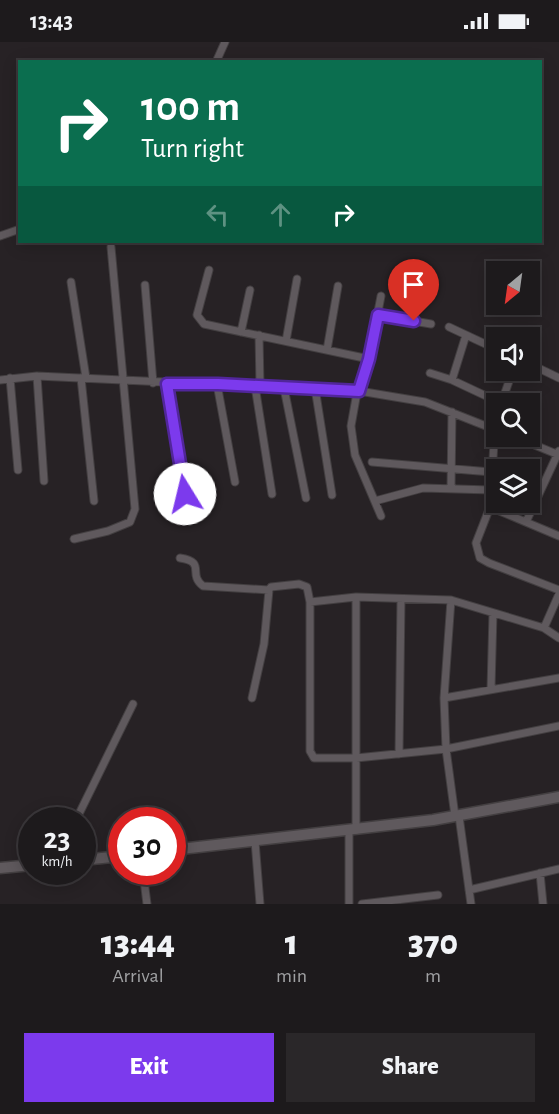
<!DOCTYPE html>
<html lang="en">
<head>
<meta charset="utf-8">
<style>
  :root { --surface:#1d1a1c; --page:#2a2729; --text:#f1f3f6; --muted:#a0a1a3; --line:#3b383b; --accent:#7c3aed }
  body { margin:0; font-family:"Alegreya Sans",sans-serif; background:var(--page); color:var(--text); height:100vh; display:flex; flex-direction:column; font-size:22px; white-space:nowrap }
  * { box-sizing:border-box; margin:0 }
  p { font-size:20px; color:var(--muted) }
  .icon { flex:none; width:33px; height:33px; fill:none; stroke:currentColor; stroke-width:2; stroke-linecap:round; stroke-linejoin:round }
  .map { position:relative; height:862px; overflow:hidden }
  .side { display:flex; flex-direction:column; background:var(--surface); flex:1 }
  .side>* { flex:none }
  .top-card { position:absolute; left:18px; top:18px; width:524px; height:183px; border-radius:0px; box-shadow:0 3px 15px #0003,0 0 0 2px var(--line); background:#0b6e4f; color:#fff; overflow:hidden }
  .needle { width:39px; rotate:209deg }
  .fabs { position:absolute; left:486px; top:219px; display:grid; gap:12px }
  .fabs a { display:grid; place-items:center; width:54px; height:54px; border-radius:0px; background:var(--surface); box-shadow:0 3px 15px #0003,0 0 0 2px var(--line); font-size:30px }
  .speed { position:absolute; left:18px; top:765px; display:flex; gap:12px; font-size:30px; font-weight:700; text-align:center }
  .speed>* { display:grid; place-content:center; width:78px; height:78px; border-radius:50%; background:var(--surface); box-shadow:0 3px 15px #0003,0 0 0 2px var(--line); line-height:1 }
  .speed small { font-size:15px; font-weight:400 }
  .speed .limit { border:9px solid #d22; background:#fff; color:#111 }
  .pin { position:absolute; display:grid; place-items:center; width:51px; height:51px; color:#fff; margin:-62px -26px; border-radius:50% 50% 50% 0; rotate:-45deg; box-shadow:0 0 6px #0007 }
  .pin .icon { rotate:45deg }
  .me { position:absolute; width:66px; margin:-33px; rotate:351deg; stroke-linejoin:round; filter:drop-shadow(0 0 4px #0008) }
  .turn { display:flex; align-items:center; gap:21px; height:126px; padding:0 24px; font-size:27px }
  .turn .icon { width:78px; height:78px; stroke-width:2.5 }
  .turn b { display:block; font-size:42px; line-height:51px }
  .lanes { display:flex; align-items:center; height:57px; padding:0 24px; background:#0003; justify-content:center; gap:30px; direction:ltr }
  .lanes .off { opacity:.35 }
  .eta { display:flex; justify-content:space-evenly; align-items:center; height:102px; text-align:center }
  .eta b { font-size:36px; font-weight:800; line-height:42px }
  .action { display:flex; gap:12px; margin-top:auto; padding:12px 24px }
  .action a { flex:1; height:69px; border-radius:0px; background:var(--accent); color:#fff; font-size:24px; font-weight:800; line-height:69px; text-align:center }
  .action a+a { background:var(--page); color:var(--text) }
  .status { display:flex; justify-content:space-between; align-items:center; height:42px; padding:0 30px; background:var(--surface); direction:ltr }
  .status svg { height:16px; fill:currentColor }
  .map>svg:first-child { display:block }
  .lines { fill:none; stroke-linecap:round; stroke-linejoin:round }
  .street-casing { stroke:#433f41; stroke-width:9 }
  .secondary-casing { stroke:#433f41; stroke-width:13 }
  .street { stroke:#5f595d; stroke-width:7 }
  .secondary { stroke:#5f595d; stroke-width:10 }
  .route-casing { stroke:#51269a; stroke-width:15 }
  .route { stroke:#7c3aed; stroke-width:10 }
</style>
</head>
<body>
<div class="status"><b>13:43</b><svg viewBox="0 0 49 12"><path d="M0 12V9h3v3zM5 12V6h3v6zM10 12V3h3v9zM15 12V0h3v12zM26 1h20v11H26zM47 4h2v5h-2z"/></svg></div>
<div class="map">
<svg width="559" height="862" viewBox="0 0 559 862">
  <rect width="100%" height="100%" fill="#272225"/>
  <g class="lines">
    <defs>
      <path id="street" d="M216 20 225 0
        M0 194 20 187
        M209 228 197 273 204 282 369 317
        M71 240 86 336
        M145 243 153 341
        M378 273 431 282
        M449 285 496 307
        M241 290 250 248
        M259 293 260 344
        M286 299 297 237
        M327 308 338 244
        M530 322 559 336
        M430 331 452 338 501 361
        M37 334 44 439
        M10 336 18 428
        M81 336 94 459
        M0 338 37 334 359 349 425 360 496 388
        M452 338 466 293
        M167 342 185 452
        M217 342 235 440
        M255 344 272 452
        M284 346 306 456
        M315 346 332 453
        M501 362 513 328
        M496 369 490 465 476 501 480 516 489 521 559 548
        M513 394 559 413
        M372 420 491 430
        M451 447 452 370
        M375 459 423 446 491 448
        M490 465 559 494
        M381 474 355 413 351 384 356 356 369 317 381 254
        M526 480 559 409
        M74 497 108 489 130 480 135 467 111 205
        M180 516C207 520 187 532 203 544L269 548
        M451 558 444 656 446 707 455 774
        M310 560 356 555 451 558 544 586 559 596
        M544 586 559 552
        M491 647 493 571
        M252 656 264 602 269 548 271 545 299 542 307 545 310 560V709L314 716H356L446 707 559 684
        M444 656 559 636
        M399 712 401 557
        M459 774 471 862
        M76 778 133 662
        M349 788V862
        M356 788V555
        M255 799 260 862
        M143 830 147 862
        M540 831 543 862
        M469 848 559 827
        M362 862 438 853"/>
      <path id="secondary" d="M172 808 433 778 559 755
        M82 818 122 814
        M0 826 32 823"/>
    </defs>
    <use href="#street" class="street-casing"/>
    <use href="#secondary" class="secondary-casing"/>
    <use href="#street" class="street"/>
    <use href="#secondary" class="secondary"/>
  </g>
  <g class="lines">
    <defs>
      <path id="route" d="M185 452 167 342H218L359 349 369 317 378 273 414 279"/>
    </defs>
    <use href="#route" class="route-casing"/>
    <use href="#route" class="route"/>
  </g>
</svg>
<div class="fabs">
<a><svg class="needle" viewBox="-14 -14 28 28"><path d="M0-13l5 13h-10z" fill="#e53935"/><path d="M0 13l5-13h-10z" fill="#a0a1a3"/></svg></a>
<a><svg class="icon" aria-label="sound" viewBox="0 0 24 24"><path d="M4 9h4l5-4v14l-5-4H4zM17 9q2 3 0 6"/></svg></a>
<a><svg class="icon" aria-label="search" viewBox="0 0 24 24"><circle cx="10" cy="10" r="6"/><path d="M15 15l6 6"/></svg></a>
<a><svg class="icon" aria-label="layers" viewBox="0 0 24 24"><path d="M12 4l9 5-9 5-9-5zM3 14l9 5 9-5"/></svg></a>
</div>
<div class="speed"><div>23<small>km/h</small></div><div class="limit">30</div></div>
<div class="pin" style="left:414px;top:279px;background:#d93025"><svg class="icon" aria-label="arrive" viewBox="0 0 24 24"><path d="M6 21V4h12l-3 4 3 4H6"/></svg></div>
<svg class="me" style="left:185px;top:452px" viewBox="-20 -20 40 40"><circle r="19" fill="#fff"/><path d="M0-13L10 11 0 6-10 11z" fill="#7c3aed"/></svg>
<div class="top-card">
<div class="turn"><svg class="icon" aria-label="right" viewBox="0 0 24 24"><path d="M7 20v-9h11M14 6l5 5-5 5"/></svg><div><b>100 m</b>Turn right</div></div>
<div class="lanes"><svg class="icon off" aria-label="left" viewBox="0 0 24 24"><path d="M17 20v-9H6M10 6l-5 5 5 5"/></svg><svg class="icon off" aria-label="ahead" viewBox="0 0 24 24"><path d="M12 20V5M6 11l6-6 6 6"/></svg><svg class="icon" aria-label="right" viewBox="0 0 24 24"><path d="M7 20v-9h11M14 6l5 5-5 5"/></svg></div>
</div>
</div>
<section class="side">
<div class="eta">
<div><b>13:44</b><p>Arrival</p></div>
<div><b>1</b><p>min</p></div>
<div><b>370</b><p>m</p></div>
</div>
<div class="action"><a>Exit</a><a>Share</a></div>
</section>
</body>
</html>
